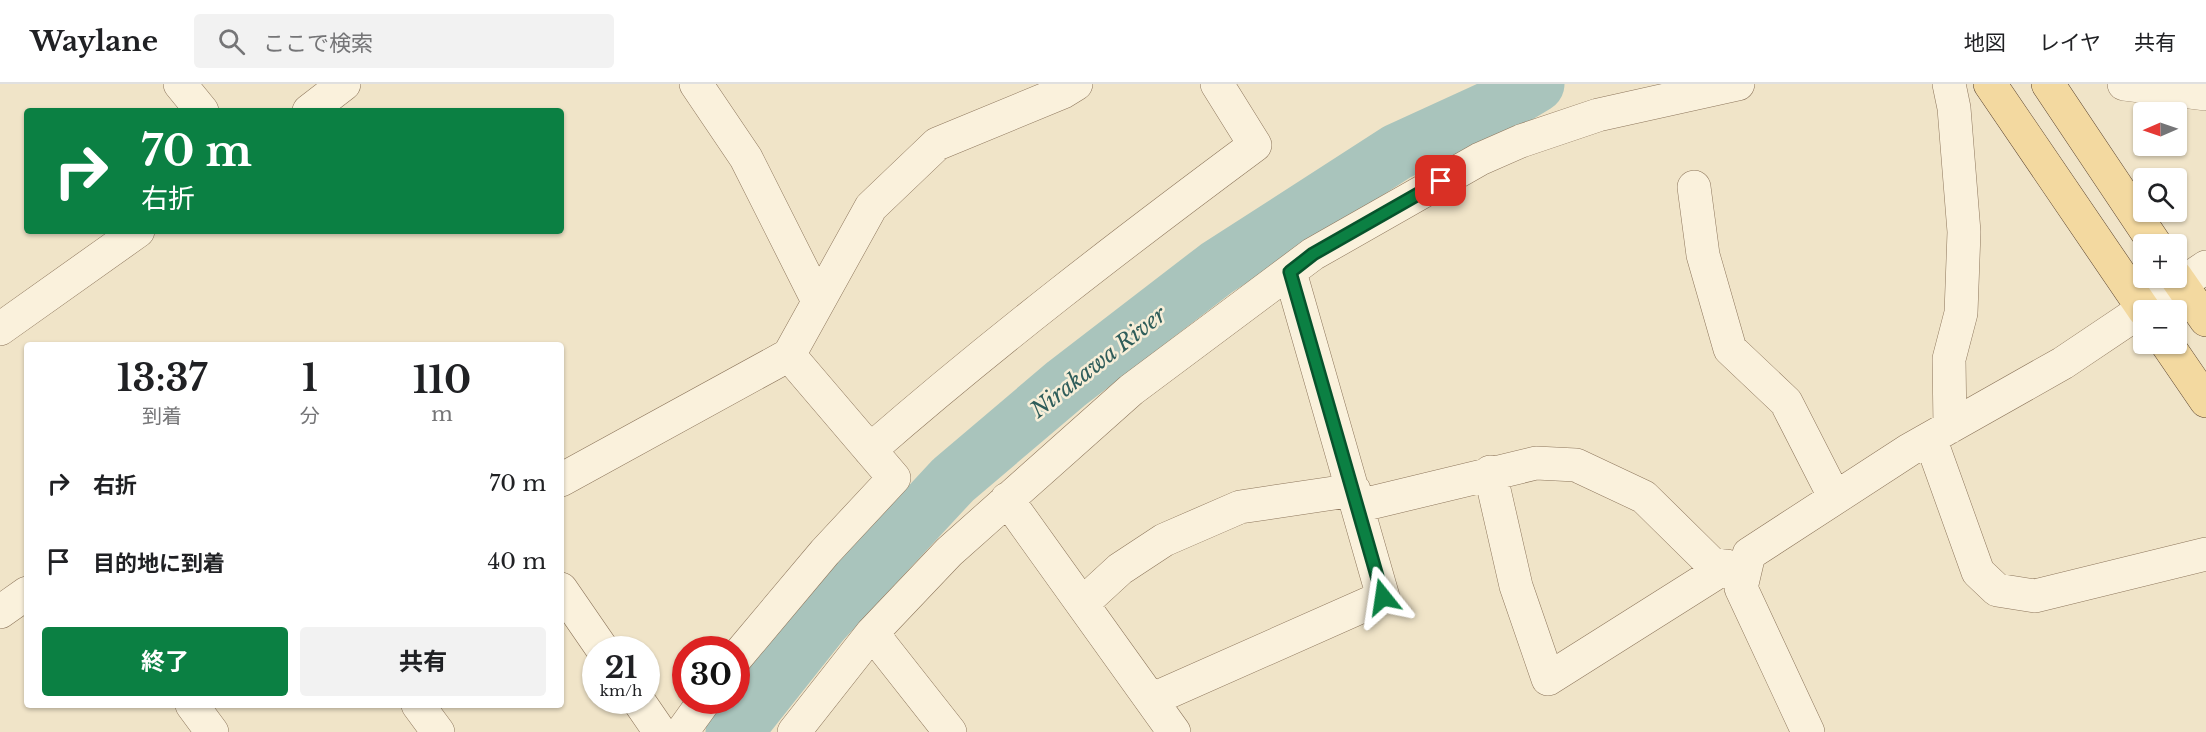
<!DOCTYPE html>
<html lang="ja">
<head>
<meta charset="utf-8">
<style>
  :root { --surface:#fff; --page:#f2f2f2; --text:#202124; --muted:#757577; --line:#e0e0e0; --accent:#0b8043 }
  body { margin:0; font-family:"Libre Baskerville","Noto Sans JP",serif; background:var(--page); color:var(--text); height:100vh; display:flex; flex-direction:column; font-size:22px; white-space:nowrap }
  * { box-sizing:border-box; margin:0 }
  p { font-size:20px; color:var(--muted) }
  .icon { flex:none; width:33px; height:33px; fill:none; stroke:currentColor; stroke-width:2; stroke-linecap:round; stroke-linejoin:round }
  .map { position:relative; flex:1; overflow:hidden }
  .details { position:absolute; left:24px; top:258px; width:540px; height:366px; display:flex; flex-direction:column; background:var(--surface); border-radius:6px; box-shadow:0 2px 4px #0004 }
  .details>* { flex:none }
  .top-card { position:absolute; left:24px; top:24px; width:540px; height:126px; border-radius:6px; box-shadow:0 2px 4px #0004; background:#0b8043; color:#fff; overflow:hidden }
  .needle { width:39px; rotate:268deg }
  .fabs { position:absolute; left:2133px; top:18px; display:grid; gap:12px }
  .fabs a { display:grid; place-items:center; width:54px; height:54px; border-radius:6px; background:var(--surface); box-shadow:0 2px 4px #0004; font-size:30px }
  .speed { position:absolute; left:582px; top:552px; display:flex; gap:12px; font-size:30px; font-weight:700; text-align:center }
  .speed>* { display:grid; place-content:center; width:78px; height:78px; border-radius:50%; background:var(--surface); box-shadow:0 2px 4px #0004; line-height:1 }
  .speed small { font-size:15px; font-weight:400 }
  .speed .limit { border:9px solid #d22; background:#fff; color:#111 }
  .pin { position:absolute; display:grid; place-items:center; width:51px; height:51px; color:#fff; margin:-26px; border-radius:12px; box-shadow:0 3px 9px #0006 }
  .me { position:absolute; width:66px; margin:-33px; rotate:345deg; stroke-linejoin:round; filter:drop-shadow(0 0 4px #0008) }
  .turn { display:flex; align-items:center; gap:21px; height:126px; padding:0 18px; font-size:27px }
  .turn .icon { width:78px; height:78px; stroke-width:2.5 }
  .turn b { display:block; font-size:42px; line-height:51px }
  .eta { display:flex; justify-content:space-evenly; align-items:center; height:102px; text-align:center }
  .eta b { font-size:36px; font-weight:700; line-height:42px }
  .action { display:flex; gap:12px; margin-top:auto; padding:12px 18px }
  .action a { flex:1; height:69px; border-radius:6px; background:var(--accent); color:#fff; font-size:24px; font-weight:700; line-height:69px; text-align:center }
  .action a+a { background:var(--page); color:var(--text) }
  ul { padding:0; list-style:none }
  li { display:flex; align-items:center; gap:18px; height:78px; padding:0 18px }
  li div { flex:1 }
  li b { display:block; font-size:22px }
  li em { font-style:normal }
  header { display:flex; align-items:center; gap:36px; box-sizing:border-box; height:84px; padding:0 30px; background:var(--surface); border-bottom:2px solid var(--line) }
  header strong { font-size:28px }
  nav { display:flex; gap:33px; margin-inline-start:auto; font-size:21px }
  .search { width:420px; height:54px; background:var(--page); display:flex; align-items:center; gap:15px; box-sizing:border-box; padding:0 21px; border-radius:6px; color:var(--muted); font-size:22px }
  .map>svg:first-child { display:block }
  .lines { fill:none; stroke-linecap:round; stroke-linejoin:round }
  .river { stroke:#a9c4bc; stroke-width:57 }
  .minor-casing { stroke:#8d765c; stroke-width:34 }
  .major-casing { stroke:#5b4430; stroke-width:34 }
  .minor { stroke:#faf1dc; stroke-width:33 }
  .major { stroke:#f3d9a0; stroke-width:33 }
  .route-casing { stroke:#07532c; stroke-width:15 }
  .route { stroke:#0b8043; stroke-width:10 }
  .labels { text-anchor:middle; stroke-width:5; stroke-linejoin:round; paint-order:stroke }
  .water-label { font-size:22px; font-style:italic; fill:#2f5d5a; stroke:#f7eed8 }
</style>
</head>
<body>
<header>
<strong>Waylane</strong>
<div class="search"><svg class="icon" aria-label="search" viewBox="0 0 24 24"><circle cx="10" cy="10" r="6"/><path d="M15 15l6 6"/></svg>ここで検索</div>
<nav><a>地図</a><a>レイヤ</a><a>共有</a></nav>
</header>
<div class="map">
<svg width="2206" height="648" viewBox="0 0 2206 648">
  <rect width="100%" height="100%" fill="#f0e4c8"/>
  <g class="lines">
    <path class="river" d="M734 648 822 537 953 396 1066 300 1217 184 1397 68 1506 18 1536 0"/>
    <defs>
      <path id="minor" d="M180 0 202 27
        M696 0 746 74 818 217
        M1949 0 1954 24 1964 148 1961 229 1949 275 1950 343
        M2124 0 2206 10
        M309 27 344 0
        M1694 103 1703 171 1730 265 1786 318 1835 414
        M0 245 138 147
        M1930 354 1978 488 1997 506 2035 512 2206 470
        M870 366C994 258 1123 159 1255 61L1217 0
        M1490 388 1516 502 1548 595 1727 482
        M561 396 789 271 871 123 937 60 1063 8 1076 0
        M1007 415 1174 648
        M1358 422 1536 379 1576 381 1644 413 1712 480 1742 485
        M561 505 603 566
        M1083 519 1120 485 1164 456 1240 423 1354 406
        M0 528 27 509
        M872 549 950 648
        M736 574 825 468 894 394 789 271
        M1153 615 1383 513 1290 188
        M638 616 660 648
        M192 621 212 648
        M418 621 438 648
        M682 648 705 616
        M794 648 872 549 949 468 1131 306 1313 170 1480 75 1521 57 1598 31 1738 0
        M1808 648 1741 504 1749 470 1909 366 2063 279 2206 183"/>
      <path id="major" d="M1990 0 2144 226
        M2048 0 2155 160
        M2176 193 2206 236
        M2167 260 2206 317"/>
    </defs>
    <use href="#minor" class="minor-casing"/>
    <use href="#major" class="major-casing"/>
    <use href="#minor" class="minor"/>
    <use href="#major" class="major"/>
  </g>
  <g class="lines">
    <defs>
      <path id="route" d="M1383 513 1290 188 1313 170 1441 97"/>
    </defs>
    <use href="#route" class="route-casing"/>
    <use href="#route" class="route"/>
  </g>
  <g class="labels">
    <g class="water-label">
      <text transform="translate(1098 278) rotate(-38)" y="8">Nirakawa River</text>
    </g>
  </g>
</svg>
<div class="fabs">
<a><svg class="needle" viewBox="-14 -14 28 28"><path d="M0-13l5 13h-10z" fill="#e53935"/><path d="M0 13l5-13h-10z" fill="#757577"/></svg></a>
<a><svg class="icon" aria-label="search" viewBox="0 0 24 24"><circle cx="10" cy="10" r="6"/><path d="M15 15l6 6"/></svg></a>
<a>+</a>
<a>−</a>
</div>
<div class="speed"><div>21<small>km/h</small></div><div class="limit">30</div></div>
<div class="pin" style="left:1441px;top:97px;background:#d93025"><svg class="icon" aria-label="arrive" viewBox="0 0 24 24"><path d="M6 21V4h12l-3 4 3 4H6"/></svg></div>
<svg class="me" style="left:1383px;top:513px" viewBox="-20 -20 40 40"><path d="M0-17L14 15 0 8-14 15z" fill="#0b8043" stroke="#fff" stroke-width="4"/></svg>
<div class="top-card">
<div class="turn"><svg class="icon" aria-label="right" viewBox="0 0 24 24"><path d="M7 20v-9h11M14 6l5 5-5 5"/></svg><div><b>70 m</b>右折</div></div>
</div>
<section class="details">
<div class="eta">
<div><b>13:37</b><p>到着</p></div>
<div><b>1</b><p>分</p></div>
<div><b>110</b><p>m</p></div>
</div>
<ul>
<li><svg class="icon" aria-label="right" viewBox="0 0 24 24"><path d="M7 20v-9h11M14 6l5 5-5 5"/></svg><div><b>右折</b></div><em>70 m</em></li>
<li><svg class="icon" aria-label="arrive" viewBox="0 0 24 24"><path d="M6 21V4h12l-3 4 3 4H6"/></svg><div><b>目的地に到着</b></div><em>40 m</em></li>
</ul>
<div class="action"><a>終了</a><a>共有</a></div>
</section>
</div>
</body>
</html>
